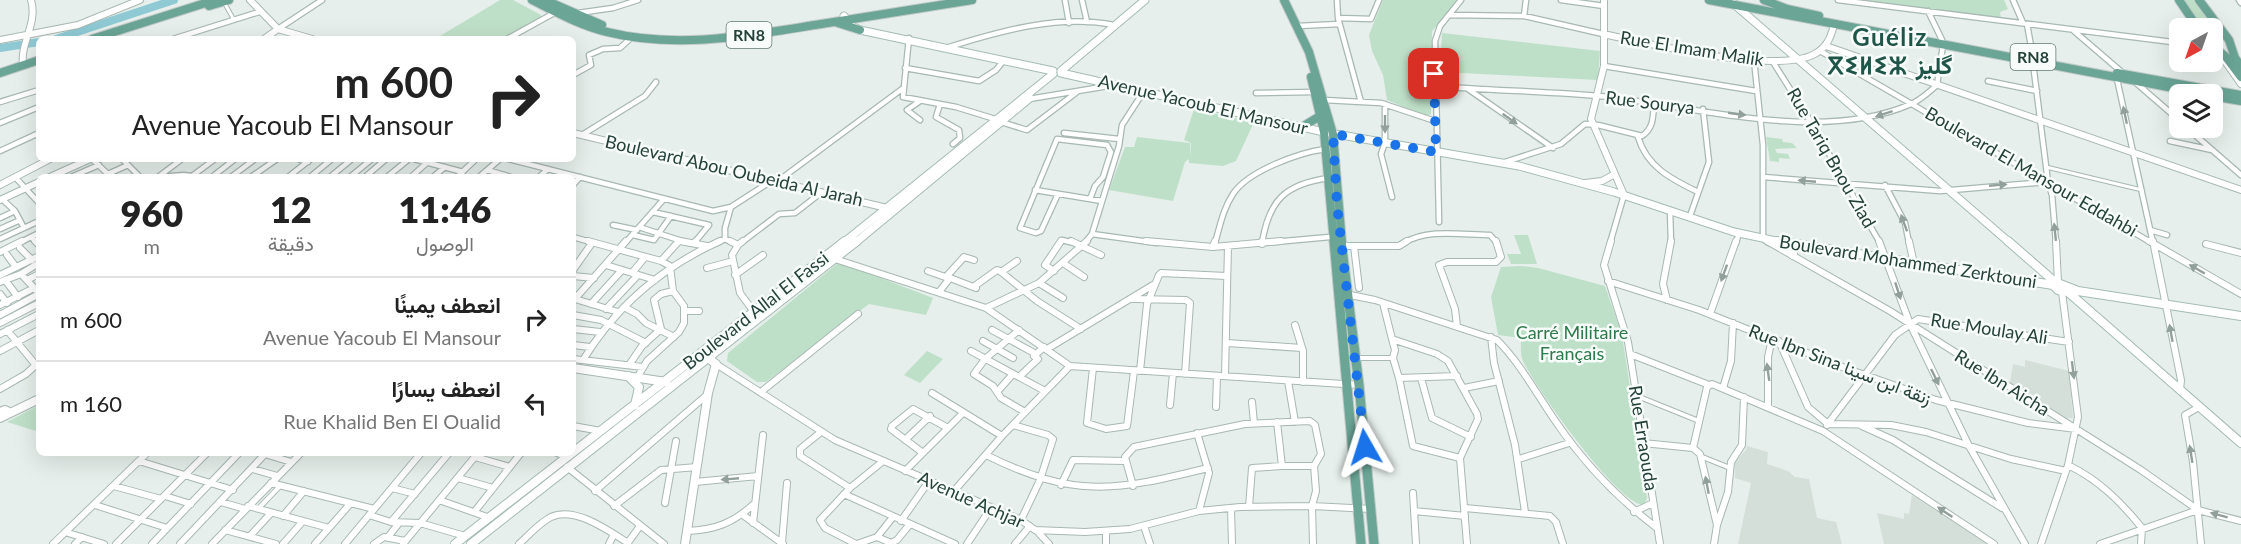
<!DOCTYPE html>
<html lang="ar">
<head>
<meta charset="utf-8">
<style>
  :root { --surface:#fff; --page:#f2f2f2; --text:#222; --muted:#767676; --line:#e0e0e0 }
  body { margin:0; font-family:Lato,Vazirmatn,"Noto Sans Tifinagh",sans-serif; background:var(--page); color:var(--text); direction:rtl; height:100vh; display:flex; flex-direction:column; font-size:22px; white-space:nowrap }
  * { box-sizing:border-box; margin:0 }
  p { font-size:20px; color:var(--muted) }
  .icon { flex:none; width:33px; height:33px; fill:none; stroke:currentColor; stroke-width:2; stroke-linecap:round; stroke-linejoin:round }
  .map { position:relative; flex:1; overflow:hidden; direction:ltr }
  .details { position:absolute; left:36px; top:174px; width:540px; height:282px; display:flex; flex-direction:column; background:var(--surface); border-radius:9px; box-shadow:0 6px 24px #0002; direction:rtl }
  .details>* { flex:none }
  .banner { position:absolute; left:36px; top:36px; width:540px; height:126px; border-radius:9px; box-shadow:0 6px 24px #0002; direction:rtl; background:#fff; color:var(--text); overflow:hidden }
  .needle { width:39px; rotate:220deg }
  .controls { position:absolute; left:2169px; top:18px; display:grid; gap:12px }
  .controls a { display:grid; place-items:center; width:54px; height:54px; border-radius:9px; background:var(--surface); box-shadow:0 6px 24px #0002; font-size:30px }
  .pin { position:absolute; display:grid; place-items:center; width:51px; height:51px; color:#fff; margin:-26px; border-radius:12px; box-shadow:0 3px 9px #0006 }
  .me { position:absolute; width:66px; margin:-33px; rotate:354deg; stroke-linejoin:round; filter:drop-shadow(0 0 4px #0008) }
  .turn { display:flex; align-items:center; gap:21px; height:126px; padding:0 24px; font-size:27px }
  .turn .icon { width:78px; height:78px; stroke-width:2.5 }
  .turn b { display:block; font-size:42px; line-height:51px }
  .eta { display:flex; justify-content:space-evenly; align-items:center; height:102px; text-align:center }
  .eta b { font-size:36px; font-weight:800; line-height:42px }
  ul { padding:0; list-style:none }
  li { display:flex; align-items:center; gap:18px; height:84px; padding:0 24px; border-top:2px solid var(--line) }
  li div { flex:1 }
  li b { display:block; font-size:22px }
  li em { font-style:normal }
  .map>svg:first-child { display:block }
  .built { fill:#d4dfda }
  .green { fill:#bfe0c8 }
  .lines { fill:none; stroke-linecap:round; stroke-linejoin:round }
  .river { stroke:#8ec9d4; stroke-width:8 }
  .pedestrian-far1-casing { stroke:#a8b8b2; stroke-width:5 }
  .pedestrian-casing { stroke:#a8b8b2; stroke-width:6 }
  .minor-far1-casing { stroke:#a8b8b2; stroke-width:7 }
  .minor-casing { stroke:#a8b8b2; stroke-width:8 }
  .tertiary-far1-casing { stroke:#a8b8b2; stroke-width:8 }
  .tertiary-casing { stroke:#a8b8b2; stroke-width:10 }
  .secondary-far1-casing { stroke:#a4bbb3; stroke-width:9 }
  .secondary-casing { stroke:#a4bbb3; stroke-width:10 }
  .primary-far1-casing { stroke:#c2cac8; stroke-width:10 }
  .primary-casing { stroke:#c2cac8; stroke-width:11 }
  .pedestrian-far1 { stroke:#fff; stroke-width:3 }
  .pedestrian { stroke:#fff; stroke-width:4 }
  .minor-far1 { stroke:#fff; stroke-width:4.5 }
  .minor { stroke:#fff; stroke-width:6 }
  .tertiary-far1 { stroke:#fff; stroke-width:6 }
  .tertiary { stroke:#fff; stroke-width:8 }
  .secondary-far1 { stroke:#fff; stroke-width:7 }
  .secondary { stroke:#fff; stroke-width:8 }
  .primary-far1 { stroke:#6aa596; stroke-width:8 }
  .primary { stroke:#6aa596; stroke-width:9 }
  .oneway { fill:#92a09c }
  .route { stroke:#1a73e8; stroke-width:10; stroke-dasharray:0 18 }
  .labels { text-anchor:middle; stroke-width:5; stroke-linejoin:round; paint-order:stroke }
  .shield { fill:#f7fbf9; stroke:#637a73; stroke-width:1.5 }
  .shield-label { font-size:16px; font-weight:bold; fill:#24423a }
  .street-label { font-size:18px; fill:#24423a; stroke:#f7fbf9 }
  .park-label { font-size:18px; fill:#2d7a4b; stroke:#f7fbf9 }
  .district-label { font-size:24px; font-weight:bold; letter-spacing:1.5px; fill:#1f5548; stroke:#f7fbf9 }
</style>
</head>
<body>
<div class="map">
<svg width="2241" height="544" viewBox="0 0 2241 544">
  <rect width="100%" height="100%" fill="#e6efeb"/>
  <path class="built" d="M2025 360 2069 371 2073 418H2066L2010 383 2013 364 2025 367Z
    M1747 446 1768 452 1767 464 1788 471 1795 477 1809 479 1817 518 1836 522 1842 544H1738L1751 483 1735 478V462L1746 450Z
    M1912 495 1987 544H1884L1877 513 1904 519V513L1909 514Z"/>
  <path class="green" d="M500 0H513L541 15V17L501 39H435Z
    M1383 0H1459L1432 31 1431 114 1426 116 1387 100 1383 75 1372 51 1369 35Z
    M1851 0H2004L2008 9 2000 12 2001 19Z
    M2181 0H2197L2226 39 2213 38 2212 28H2202Z
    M1442 33 1600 51 1598 80 1440 72Z
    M1194 109 1254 122 1236 161 1223 166 1189 163V159L1185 162 1173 201 1109 190 1125 147H1134L1137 137 1190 143V157L1191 143 1184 140Z
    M1766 137 1782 139 1783 142 1792 143 1797 148 1775 149 1777 153 1788 154 1790 159 1779 158V162L1770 161Z
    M1514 235H1528L1537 264H1511L1507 254H1521Z
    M839 262 933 298 926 315 869 304 766 382H757L727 361 728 353Z
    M1521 266 1538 268 1605 286 1622 335 1647 498 1644 505C1618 505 1535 387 1523 361 1520 355 1521 345 1521 338L1498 335 1491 297 1501 267Z
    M927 351 943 359 920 383 904 375Z
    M39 405V432L7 422Z"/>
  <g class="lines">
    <path class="river" d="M56 39 174 0
      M0 48 39 42"/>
    <defs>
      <path id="pedestrian-far1" d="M225 4 234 20
        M2046 167 2142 190"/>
      <path id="pedestrian" d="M1356 358H1393
        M1642 398 1699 421
        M1700 456 1730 468
        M258 509 280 486"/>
      <path id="minor-far1" d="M1065 0 1069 23
        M1082 0 1087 22
        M1337 0 1338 18 1361 102
        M1561 0 1604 6
        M1838 0 2180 43
        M2013 0 2023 23
        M2239 0 2241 3
        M1928 11 1942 40
        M578 13 613 8 638 0
        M1449 15 1524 16 1603 34
        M1524 16 1526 0
        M1338 18 1371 19 1379 0
        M2027 24 2033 57
        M1298 26 1339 24
        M278 29 322 0
        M2074 31 2124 74
        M909 38 903 97 956 107 995 119
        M173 39 259 12
        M507 39 556 12
        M949 47C1000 31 1060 14 1114 25
        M1820 51 2152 243
        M1754 60 1763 145V239L1769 243
        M1773 62 1809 119 1880 243
        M2033 63 2048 182 2052 195 2056 243
        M1604 66 1756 91
        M905 68 979 81 996 70 1004 60
        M573 75 591 65 589 55 603 49 620 48 632 37
        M2117 79 2153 243
        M1988 81 2037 91
        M2135 82 2180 121
        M1435 86C1493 91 1551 91 1609 97 1702 108 1822 143 1911 104 1921 100 1929 92 1937 85L1943 45
        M1468 89 1553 148
        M1256 93 1315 92
        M1029 99 1114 85
        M1324 100 1381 103 1435 121
        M920 101 907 110 920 120
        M0 102 39 90
        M940 104 936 117 959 130 960 138 953 144
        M1385 104V143L1381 154 1392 197
        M1001 122 1027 130 1077 92
        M0 123 39 107
        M2187 128 2241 175
        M1064 133 1119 139
        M582 135 645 96 656 82
        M1638 137C1647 167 1671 179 1698 192
        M2170 141 2212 150
        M0 151 39 133
        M92 159 111 177
        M122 159 140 177
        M298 159 308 162
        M414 159 463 172
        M508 159 713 211 731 207 773 180
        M1502 163 1561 144 1585 124 1598 125 1642 136C1654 128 1653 116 1654 103
        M487 170 511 177
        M108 174 128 165
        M192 176 215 159
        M15 177 39 203
        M71 177 99 165
        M158 177 182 159
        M160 177 184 175 197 177
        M212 177 235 159
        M231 177 255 159
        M251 177 277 159
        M288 177 311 159
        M310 177 332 159
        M330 177 352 159
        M350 177 372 159
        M365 177 386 159
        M387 177 409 159
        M411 177 431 159
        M433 177 445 167
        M457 177 476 159
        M479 177 500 159
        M539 177 548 169
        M1763 177 1940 191 2046 182
        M778 181 902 89
        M573 185 580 177
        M1885 185 1905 223 1909 243
        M1035 190 1102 201
        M1058 194 1041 231 1036 233 1020 228 1057 139 1107 145 1111 152 1103 177 1095 186 1090 199
        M2 199 15 211 24 228
        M1670 210 1671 243
        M653 212 709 225 694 243
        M1690 216 1709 162 1703 109
        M0 218 15 211
        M1439 222 1435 41 1440 26 1461 0
        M613 225 637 230
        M639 227 688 243
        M0 229 18 221
        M2150 230 2167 235
        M1092 234 1157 243
        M633 235 654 240 671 216
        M31 237 37 243
        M573 237 594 243
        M0 239 39 221
        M725 239 733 243
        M19 243 39 233
        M625 243 664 199
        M717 243 725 239V228L731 207
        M741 243 779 214 795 213 822 192
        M1060 243 1062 240 1074 243
        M1085 243 1092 234 1119 146 1122 125 1144 91
        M1215 243C1220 226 1223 209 1233 194 1248 171 1298 153 1325 149
        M1262 243C1269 200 1285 184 1329 178
        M1263 243 1341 236
        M1404 243C1427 228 1464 235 1490 235L1497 243
        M1610 243 1624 195
        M1736 243 1739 233"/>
      <path id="minor" d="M35 241 39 245
        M588 241 661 261 670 266 673 291 684 306V323L679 332 647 361 637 378
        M680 241 707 246
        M730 241 738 245 732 255 740 293 754 312
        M1071 241 1101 255
        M1146 241 1213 247 1281 241
        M1611 241 1604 265 1628 342 1660 544
        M1767 241 1890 311 2141 470 2198 510 2241 521
        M1879 241 1910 324 1969 446 2025 544
        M1909 241 1914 264
        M2056 241 2058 282
        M2149 241 2241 294
        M2153 241 2181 380 2180 390
        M694 243 696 241
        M1262 244V241
        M2206 244 2241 253
        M738 245 743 241
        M1341 246H1399L1407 241
        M1354 246 1359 288
        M1213 247 1215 241
        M20 248 32 260
        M0 252 22 241
        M7 255 16 267
        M835 259 986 308 1070 366 1359 385
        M661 261 679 241
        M1063 263 1084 277
        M606 265 655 280
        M707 268 733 261
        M573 270 592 243
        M928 271 948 278
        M1054 271 1045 265 1061 241
        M1001 272 1017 261
        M632 273 645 257
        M21 274 36 290
        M0 275 39 256
        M735 275 763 255
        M573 276 594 278
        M946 277 964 257 974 260
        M5 280 18 297
        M27 280 39 274
        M1608 281 1699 310 1845 368 1936 400 2028 423 2076 429
        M0 282 21 274 39 263
        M1039 283 1063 298
        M976 285 997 270 1000 271 1037 301 1081 329
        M939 292 950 278 976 288
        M0 294 7 303
        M1345 294 1375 300 1497 340C1521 364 1537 395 1556 422 1584 463 1617 498 1657 528
        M575 299 618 312
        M1132 299 1186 300 1190 303 1185 374
        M1667 300 1663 284 1671 241
        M573 301 626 241
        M1383 303 1392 339 1437 354 1448 361 1477 414 1478 419 1460 458 1467 544
        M591 304 622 270
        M0 305 34 288
        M624 307 637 314 646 323 674 337
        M986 308 1039 283 1087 241
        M606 309 638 275
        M685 311H699
        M1710 314 1736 241
        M0 315 39 294
        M573 315 601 320 646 343
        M0 323 39 303
        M1295 325 1303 351V382
        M1457 326 1455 309 1439 265 1447 262H1496L1501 257 1496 241
        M573 329 600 332
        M7 330 35 364
        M992 330 1036 354
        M1019 330 985 359 974 374 993 386 1001 398 1025 412
        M0 334 39 314
        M1491 337 1494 363 1515 445 1525 512
        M1392 339 1395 350 1393 358 1399 378
        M983 341 1013 358
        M1779 341 1808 407 1828 424 1891 425 1926 432 2011 459 2066 471
        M1227 343 1302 348
        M573 345 590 347
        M1047 349 1153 285
        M0 351 39 330
        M971 351 1045 391
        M1630 354 1709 385
        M573 359 643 367
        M583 360C616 306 662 267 720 241
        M716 364 835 440 1021 520 1035 530 1085 532 1130 529 1199 511 1240 507 1312 506 1371 509
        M629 365 642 346 661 329 654 300 661 294 673 291
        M1093 368 1087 423 1106 429 1127 426 1134 371
        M1140 371 1147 304 1159 275 1161 273 1227 276
        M1225 376 1228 246
        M1457 376 1399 378 1413 446 1460 458
        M1019 377 1038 359 1034 356 1044 347
        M1421 378 1432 418 1471 437
        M1288 381 1295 422
        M1464 388 1499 381
        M1723 388 1731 361 1733 323
        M0 389 26 374 39 362
        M761 392 858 314
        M997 392 1012 375
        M932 393 1002 436
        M1252 402 1254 423
        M1170 405 1173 373
        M1216 407 1217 376
        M1768 407V357L1772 338
        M2199 407 2185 415 2193 462 2201 544
        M1013 425 1048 435 1053 439 1040 480 1021 520
        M1827 425 1895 335 1918 319 2069 342
        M573 426 601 431
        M1862 426 1893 440 2002 508
        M821 432 800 449V456L850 488
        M1197 433 1209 473 1199 511
        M905 440 930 416
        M1643 443 1693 448 1700 454 1717 525
        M1693 448 1707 387 1712 384 1823 431 1994 544
        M557 453 568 457
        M923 453 891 429 892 426 913 409 948 428
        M265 454 291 462
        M986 455C1075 499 1115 491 1208 468
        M475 457 510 467
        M1519 459 1569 443
        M139 461 233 490
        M2068 465C2099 480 2121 502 2142 528L2141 544
        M1282 466H1314
        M567 467 664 544
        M253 469 277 476
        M905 471 963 413
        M458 478 493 488
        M695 482 758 476
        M271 483 374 509
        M1061 485 1073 460 1126 461
        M114 486 161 499
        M1133 486 1125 457 1134 447 1245 424 1310 421 1315 425 1321 454 1314 466 1316 491 1312 506 1313 544
        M392 488 415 494
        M595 491 708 394
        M954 491 1002 436 1070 366
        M1413 493 1416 544
        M844 494 955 544
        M165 496 191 504
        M439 500 490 518
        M221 502 245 509
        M665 503 676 441
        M95 505 167 528
        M248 506 329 528
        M614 506 661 470 697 467
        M1249 507 1252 468 1282 466 1277 422
        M1231 508 1232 544
        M1465 508 1550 516 1556 522 1563 544
        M475 511 521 453
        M1414 511 1465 516
        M1634 512 1653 503
        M369 515 391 522 420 523 465 536
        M743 515 783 544
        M283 516 304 491
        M901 521 929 481
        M391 522 449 453
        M753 523 763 435
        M1144 526 1150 544
        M225 530 276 544
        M1036 530 1049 544
        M687 531C715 530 733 523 754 504
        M1106 531V544
        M65 532 104 544
        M250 536 271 513
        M388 537 399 523
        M877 537 891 543 897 540 910 524
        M782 543 787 483
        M53 544 147 453
        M75 544 82 537
        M116 544 207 453
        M152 544 239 453
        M180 544 266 453
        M212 544 301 453
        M283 544 303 521
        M315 544 350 504
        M345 544 421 453
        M374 544 384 537 405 541
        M403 544 478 453
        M519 544C529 535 539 523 551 517 575 506 609 531 628 543
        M609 544 614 534
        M627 544 640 526
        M856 544 825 528 820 520 850 488 882 462
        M857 544 877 537 893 517
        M967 544 991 508
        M1015 544 1030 526
        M1714 544 1717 525 1728 492 1731 462 1742 445 1744 397
        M2041 544 2068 465 2078 417 2062 292
        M2100 544 2198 510"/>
      <path id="tertiary-far1" d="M250 0 278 29 312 39
        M1604 0V66L1591 119 1624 195
        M1603 34C1647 43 1783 77 1818 52 1828 45 1831 36 1834 25
        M264 39 278 29
        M0 40 78 25 140 0
        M1826 46 2241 190
        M2217 50 2241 84
        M23 65C20 42 38 24 31 0
        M573 133 891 209
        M50 177 90 159
        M1585 183 1602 181 1613 175
        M0 185 50 159
        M0 200 39 182"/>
      <path id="tertiary" d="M573 368 666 382
        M0 412 5 410 9 412
        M0 418 39 399
        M685 544 708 393 716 364 708 358"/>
      <path id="secondary-far1" d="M1734 4 2010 243
        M844 16 851 26 860 30 1053 71
        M1061 71 1145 0
        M1061 73 1324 132 1519 166 1614 192 1734 232 1786 243
        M843 243 1053 74
        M855 243 1030 98"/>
      <path id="secondary" d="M1777 241 2053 285
        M2008 241 2055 282
        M1793 255V249L1799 245
        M2055 282 2078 291 2241 316
        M2055 282 2053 285 2058 290 2068 292
        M2068 292 2241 443
        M628 376 639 387 635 405
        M455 544 845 241
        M471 544 857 241"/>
      <path id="primary-far1" d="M532 0C556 12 581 26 607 32 676 49 746 36 815 25 867 17 920 8 972 0
        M545 0 602 25
        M1284 0 1309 52 1333 134 1342 243
        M1709 0 2205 94
        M1764 0 1787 9 1819 16
        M2179 0 2198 28
        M2199 0 2229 40 2235 58 2241 66
        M209 6 229 0
        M835 22 860 30
        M92 39 215 0
        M2212 45 2226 57 2241 77
        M0 73 39 60
        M2117 73 2241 95
        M1311 77 1324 132 1334 243
        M2212 96 2241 101
        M1302 127 1320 116"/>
      <path id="primary" d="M1334 241 1361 544
        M1341 241 1359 385 1374 544"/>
    </defs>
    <use href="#pedestrian-far1" class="pedestrian-far1-casing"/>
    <use href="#pedestrian" class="pedestrian-casing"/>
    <use href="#minor-far1" class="minor-far1-casing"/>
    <use href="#minor" class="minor-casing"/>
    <use href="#tertiary-far1" class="tertiary-far1-casing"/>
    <use href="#tertiary" class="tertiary-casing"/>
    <use href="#secondary-far1" class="secondary-far1-casing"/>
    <use href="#secondary" class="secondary-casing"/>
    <use href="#primary-far1" class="primary-far1-casing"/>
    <use href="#primary" class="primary-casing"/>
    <use href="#pedestrian-far1" class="pedestrian-far1"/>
    <use href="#pedestrian" class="pedestrian"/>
    <use href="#minor-far1" class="minor-far1"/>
    <use href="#minor" class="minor"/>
    <use href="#tertiary-far1" class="tertiary-far1"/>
    <use href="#tertiary" class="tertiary"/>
    <use href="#secondary-far1" class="secondary-far1"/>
    <use href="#secondary" class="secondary"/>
    <use href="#primary-far1" class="primary-far1"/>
    <use href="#primary" class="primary"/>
  </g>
  <defs><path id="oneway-solid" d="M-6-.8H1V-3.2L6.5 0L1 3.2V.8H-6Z" transform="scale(1.5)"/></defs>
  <g class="oneway">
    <use href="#oneway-solid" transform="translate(1737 114) rotate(8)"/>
    <use href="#oneway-solid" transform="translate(1884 114) rotate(162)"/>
    <use href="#oneway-solid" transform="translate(2125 115) rotate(-102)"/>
    <use href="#oneway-solid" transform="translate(1510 119) rotate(35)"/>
    <use href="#oneway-solid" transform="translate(1385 124) rotate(90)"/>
    <use href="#oneway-solid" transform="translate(1807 181) rotate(-175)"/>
    <use href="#oneway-solid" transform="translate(1998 185) rotate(-5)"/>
    <use href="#oneway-solid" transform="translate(1904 223) rotate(-110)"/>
    <use href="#oneway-solid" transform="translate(2055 232) rotate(-96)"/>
    <use href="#oneway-solid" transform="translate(2197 269) rotate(-150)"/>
    <use href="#oneway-solid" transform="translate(1724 273) rotate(110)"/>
    <use href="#oneway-solid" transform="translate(1898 291) rotate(72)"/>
    <use href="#oneway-solid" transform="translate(2171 333) rotate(-100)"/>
    <use href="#oneway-solid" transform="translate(2073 370) rotate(83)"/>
    <use href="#oneway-solid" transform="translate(1768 372) rotate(-98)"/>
    <use href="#oneway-solid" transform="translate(1935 377) rotate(64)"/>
    <use href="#oneway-solid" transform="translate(2191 454) rotate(-99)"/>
    <use href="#oneway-solid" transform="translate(730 479) rotate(175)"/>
    <use href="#oneway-solid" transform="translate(1707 485) rotate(-101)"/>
    <use href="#oneway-solid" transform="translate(1945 512) rotate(-146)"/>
    <use href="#oneway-solid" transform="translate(2219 515) rotate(-165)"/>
  </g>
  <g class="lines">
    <path class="route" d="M1365 447 1337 205 1333 134 1436 152 1434 74"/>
  </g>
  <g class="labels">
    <g class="shield">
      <rect x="726.5" y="22" width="45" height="26" rx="4.5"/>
      <rect x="2010.5" y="44" width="45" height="26" rx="4.5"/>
    </g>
    <g class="shield-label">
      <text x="749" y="41">RN8</text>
      <text x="2033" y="63">RN8</text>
    </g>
    <g class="street-label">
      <text transform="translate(1692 49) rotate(9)" y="6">Rue El Imam Malik</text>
      <text transform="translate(1650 103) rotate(7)" y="6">Rue Sourya</text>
      <text transform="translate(1203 105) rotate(13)" y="6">Avenue Yacoub El Mansour</text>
      <text transform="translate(1831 158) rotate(60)" y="6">Rue Tariq Bnou Ziad</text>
      <text transform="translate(734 171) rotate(13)" y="6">Boulevard Abou Oubeida Al Jarah</text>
      <text transform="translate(2031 172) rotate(30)" y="6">Boulevard El Mansour Eddahbi</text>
      <text transform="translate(1908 262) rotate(9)" y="6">Boulevard Mohammed Zerktouni</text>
      <text transform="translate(756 311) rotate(-38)" y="6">Boulevard Allal El Fassi</text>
      <text transform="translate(1989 329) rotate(9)" y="6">Rue Moulay Ali</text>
      <text transform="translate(1840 365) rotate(21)" y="6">Rue Ibn Sina زنقة ابن سينا</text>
      <text transform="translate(2002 383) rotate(32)" y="6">Rue Ibn Aicha</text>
      <text transform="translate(1643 438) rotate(81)" y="6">Rue Erraouda</text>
      <text transform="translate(971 500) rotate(24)" y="6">Avenue Achjar</text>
    </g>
    <g class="park-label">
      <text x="1572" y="339">Carré Militaire<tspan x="1572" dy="21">Français</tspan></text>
    </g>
    <g class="district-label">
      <text x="1890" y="46">Guéliz<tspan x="1890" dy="28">ⴳⵉⵍⵉⵣ گليز</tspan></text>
    </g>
  </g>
</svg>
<div class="controls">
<a><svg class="needle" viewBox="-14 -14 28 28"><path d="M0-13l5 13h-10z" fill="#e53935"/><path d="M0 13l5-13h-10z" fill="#767676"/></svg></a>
<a><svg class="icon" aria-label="layers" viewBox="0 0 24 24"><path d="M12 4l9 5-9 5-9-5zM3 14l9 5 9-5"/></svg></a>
</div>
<div class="pin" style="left:1434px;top:74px;background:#d93025"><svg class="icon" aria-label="arrive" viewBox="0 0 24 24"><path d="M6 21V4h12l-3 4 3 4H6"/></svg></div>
<svg class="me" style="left:1365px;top:447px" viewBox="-20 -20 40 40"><path d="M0-17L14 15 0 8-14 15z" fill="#1a73e8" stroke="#fff" stroke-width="4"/></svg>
<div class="banner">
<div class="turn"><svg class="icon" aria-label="right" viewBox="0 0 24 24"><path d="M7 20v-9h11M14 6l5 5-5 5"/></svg><div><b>600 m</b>Avenue Yacoub El Mansour</div></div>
</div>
<section class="details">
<div class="eta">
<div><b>11:46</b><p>الوصول</p></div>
<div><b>12</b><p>دقيقة</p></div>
<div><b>960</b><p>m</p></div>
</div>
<ul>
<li><svg class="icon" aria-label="right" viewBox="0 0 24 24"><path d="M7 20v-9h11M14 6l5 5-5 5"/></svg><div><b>انعطف يمينًا</b><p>Avenue Yacoub El Mansour</p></div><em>600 m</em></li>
<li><svg class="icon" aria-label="left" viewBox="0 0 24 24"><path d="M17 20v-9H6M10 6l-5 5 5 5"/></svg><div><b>انعطف يسارًا</b><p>Rue Khalid Ben El Oualid</p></div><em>160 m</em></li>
</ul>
</section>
</div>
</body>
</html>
